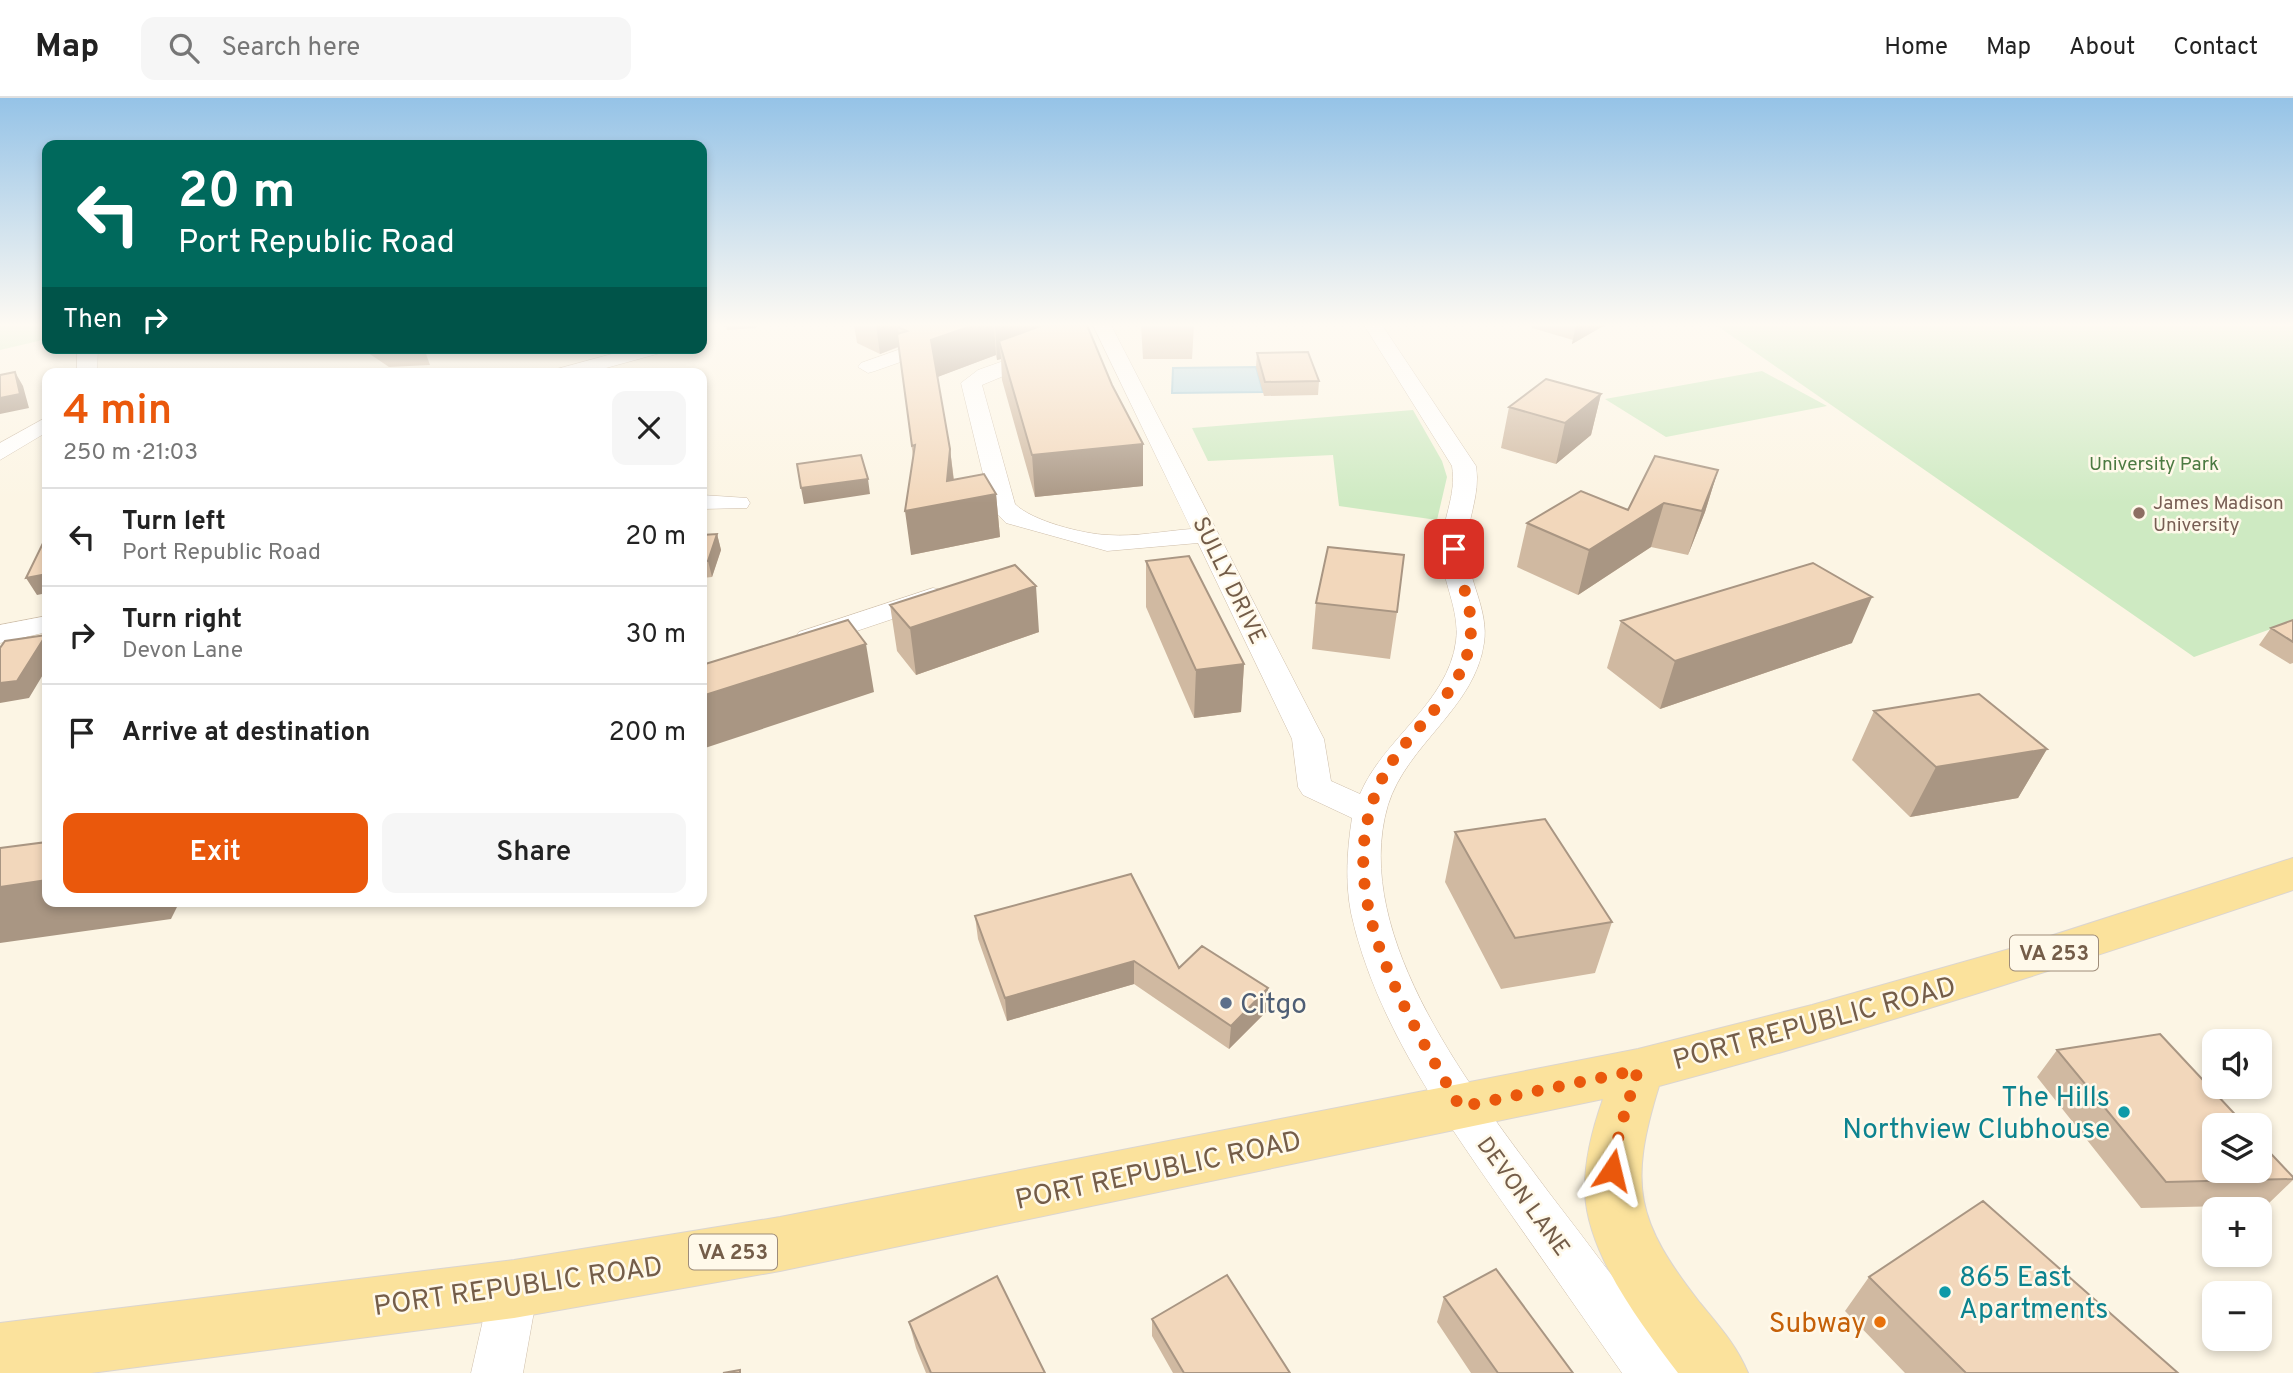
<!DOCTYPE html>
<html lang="en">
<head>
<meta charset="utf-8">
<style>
  :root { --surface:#fff; --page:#f6f6f6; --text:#222; --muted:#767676; --line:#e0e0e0; --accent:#ea580c }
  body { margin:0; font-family:Overpass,sans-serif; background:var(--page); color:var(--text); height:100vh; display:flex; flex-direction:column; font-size:26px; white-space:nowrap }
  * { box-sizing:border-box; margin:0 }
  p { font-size:23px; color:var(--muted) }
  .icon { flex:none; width:38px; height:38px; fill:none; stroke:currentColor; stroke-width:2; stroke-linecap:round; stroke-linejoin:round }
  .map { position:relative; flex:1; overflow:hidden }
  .details { position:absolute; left:42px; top:270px; width:665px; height:539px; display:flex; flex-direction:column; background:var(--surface); border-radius:14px; box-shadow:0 4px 10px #0003 }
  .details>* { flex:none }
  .hud { position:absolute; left:42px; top:42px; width:665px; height:214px; border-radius:14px; box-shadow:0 4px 10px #0003; background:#00695c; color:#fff; overflow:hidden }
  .fabs { position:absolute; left:2202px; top:931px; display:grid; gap:14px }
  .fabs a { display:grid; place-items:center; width:70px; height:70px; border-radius:14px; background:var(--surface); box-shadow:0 4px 10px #0003; font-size:35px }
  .pin { position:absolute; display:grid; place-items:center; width:60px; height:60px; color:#fff; margin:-30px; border-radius:14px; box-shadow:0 4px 10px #0006 }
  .me { position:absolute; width:77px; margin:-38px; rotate:10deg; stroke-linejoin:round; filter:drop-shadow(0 0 5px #0008) }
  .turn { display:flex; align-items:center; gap:24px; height:147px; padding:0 21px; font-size:32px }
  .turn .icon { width:91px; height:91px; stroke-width:2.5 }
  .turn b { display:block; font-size:49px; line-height:60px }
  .then { display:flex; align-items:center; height:66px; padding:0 21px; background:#0003; gap:14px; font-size:26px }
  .round { display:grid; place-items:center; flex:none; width:74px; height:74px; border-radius:14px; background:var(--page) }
  .headline { display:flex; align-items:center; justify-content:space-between; height:119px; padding:0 21px }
  h1 { font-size:42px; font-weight:600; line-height:52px; color:var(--accent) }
  .button { display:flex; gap:14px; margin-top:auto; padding:14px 21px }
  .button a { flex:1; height:80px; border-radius:14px; background:var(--accent); color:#fff; font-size:28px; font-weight:600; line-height:80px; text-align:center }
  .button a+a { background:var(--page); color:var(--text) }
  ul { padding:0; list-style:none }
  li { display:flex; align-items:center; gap:21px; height:98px; padding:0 21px; border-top:2px solid var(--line) }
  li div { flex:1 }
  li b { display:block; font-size:26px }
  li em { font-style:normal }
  header { display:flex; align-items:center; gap:42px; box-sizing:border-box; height:98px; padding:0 35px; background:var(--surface); border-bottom:2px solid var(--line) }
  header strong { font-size:33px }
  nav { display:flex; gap:38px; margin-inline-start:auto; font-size:24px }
  .search { width:490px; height:63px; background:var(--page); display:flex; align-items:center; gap:18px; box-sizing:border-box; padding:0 24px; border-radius:14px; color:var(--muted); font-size:26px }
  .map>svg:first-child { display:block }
  .green { fill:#ceeac2 }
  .water { fill:#b8dae6; stroke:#9ec8d7; stroke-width:2 }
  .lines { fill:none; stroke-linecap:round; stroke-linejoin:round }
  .minor-casing { stroke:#cebeaa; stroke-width:1 }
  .primary-casing { stroke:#dbd5d0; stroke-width:2 }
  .minor { fill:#fff; fill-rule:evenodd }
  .primary { fill:#fbe29c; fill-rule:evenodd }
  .wall { fill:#d0b9a1 }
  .shaded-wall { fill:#a99683 }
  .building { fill:#f2d7bb; stroke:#a99683; stroke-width:2 }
  .route { stroke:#ea580c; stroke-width:12; stroke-dasharray:0 21.6 }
  .education-dot { fill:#8d6e63; stroke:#fff9ea; stroke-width:2.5 }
  .service-dot { fill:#5c6f8a; stroke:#fff9ea; stroke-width:2.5 }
  .culture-dot { fill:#0f9aa8; stroke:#fff9ea; stroke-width:2.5 }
  .food-dot { fill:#e8710a; stroke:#fff9ea; stroke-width:2.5 }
  .labels { text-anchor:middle; stroke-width:5; stroke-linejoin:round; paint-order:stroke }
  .far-park-label { font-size:19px; fill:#4c7a42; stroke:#fff9ea }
  .far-education-label { font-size:19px; fill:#785e54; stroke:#fff9ea; text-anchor:start }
  .shield { fill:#fff9ea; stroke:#9e8c79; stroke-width:2 }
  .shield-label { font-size:21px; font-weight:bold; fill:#745d49 }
  .street-label { font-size:23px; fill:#745d49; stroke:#fff9ea }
  .near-service-label { font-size:28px; fill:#4e5e75; stroke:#fff9ea; text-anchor:start }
  .near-street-label { font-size:28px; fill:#745d49; stroke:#fff9ea }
  .near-culture-label { font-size:28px; fill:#0d838f; stroke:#fff9ea; text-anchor:end }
  .near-food-label { font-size:28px; fill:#c56008; stroke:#fff9ea; text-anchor:end }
</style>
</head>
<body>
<header>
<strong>Map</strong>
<div class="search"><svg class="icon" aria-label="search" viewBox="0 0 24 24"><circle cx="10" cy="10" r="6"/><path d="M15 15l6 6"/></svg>Search here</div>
<nav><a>Home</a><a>Map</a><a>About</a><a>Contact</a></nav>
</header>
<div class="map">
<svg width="2293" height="1275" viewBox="0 0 2293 1275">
  <rect width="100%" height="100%" fill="#fcf5e4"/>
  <path class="green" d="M0 227H47V241L0 252Z
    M1716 227H2293V523L2194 559Z
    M1762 273 1827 308 1666 339 1605 301Z
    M1413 312 1442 363 1447 379 1437 422 1339 408 1333 357 1208 363 1192 330Z"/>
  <path class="water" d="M1256 269 1263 294 1172 295 1173 270Z"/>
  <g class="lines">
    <defs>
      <path id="minor" d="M969 227H996L994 231 875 273 868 275 858 269 861 265Z
        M1093 227H1111L1324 641 1331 683 1360 696C1383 641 1448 605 1456 543 1460 512 1442 483 1441 453 1441 423 1457 399 1452 368L1364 227H1382L1476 368C1481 398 1466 422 1467 451 1468 483 1489 512 1484 545 1475 610 1407 646 1388 707 1349 839 1477 998 1550 1096 1591 1149 1631 1203 1671 1257L1679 1275H1622C1586 1224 1551 1173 1515 1122 1450 1029 1376 928 1351 815 1345 783 1347 752 1352 720L1303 697 1298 689 1292 641 1198 445 1107 453 1006 425 991 409 961 285 978 272 1040 250 1050 256 1047 260 982 287 1015 406C1032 423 1083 436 1108 437 1135 439 1164 433 1191 431Z
        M77 250H98L97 275H77Z
        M634 250H667L664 254 588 275H554L557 271Z
        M47 319V334L0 362V345Z
        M702 397 747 400 750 405 747 410 702 411Z
        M933 490 943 492 947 498 943 504 809 549 799 546 795 540 799 534Z
        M47 518V534L0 545V527Z
        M514 1167 531 1174 538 1191 523 1275H471L490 1191 497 1174Z"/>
      <path id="primary" d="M2293 760V792C2083 863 1873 931 1659 988 1628 1088 1636 1123 1700 1205 1719 1228 1737 1248 1748 1275H1678C1642 1227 1588 1158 1585 1095 1584 1063 1592 1032 1603 1001L780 1173 514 1220 91 1275H0V1225L514 1162 780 1119 1638 951 1812 907 2013 850Z"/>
    </defs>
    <use href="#minor" class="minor-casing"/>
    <use href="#primary" class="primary-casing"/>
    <use href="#minor" class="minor"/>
    <use href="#primary" class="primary"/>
  </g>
  <path class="wall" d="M726 227H756V230L727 232Z
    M854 227H1087L1112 287 1143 346V388L1035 399 1002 282 1001 261 997 262 996 257 937 279 950 351 954 382 996 396 1000 439 911 457 913 359 899 249 880 256 857 245Z
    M1141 227H1194L1192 261H1143Z
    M1533 227H1605L1572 246 1573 242 1532 230Z
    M361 250H421L425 253 430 267 389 269Z
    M1257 255 1319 283 1318 297 1264 298 1256 269Z
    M1601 296 1591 337 1556 366 1501 350 1509 309Z
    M1718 372 1705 414 1688 457 1651 449 1578 497 1517 469 1527 425 1628 412Z
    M717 436 721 452 712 479 702 480V437Z
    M1146 463 1244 566 1241 614 1194 620 1146 509Z
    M1316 505 1397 514 1390 561 1312 551Z
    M890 507 1039 534 916 577 897 553Z
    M2293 522V565L2290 566 2259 547 2271 530Z
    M1621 523 1852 545 1660 611 1607 570Z
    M1874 613 2047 651 2018 700 1910 719 1852 662Z
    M1455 734 1612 824 1595 875 1501 891 1445 784Z
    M975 818 1179 870 1266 914 1229 951 1134 886 1007 923 978 841Z
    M2057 952 2293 1079V1082L2267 1107 2141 1110 2037 979Z
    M1869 1179 2178 1275H1905L1845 1213Z
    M1444 1199 1573 1275H1471L1437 1224Z
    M1152 1221 1290 1275H1173L1152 1238Z
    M909 1224 1045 1275H926L916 1250Z"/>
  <path class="shaded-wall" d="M876 227H961L898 229 900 248 880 256Z
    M974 227H994L996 257 935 280 931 242Z
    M995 227H1076L999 243 1001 261 997 262Z
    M1576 227H1605L1572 246Z
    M15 274 23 288 29 310 0 316V300Z
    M1601 296 1591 337 1556 366 1565 325Z
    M1143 346V388L1035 399 1032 357Z
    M950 351 955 394 996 396 1000 439 911 457 905 413 947 383Z
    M1718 372 1705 414 1688 457 1702 413Z
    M868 381 870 396 804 406 801 390Z
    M1664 405 1651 449 1578 497 1589 452Z
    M717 436 721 452 712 479 708 463Z
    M47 476V495L37 497 26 480Z
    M1036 488 1039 534 916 577 910 530Z
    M1872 499 1852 545 1660 611 1675 563Z
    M46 537 47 539V570L29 600 0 605V585Z
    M866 546 874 594 702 651V598Z
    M1244 566 1241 614 1194 620 1196 572Z
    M2047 651 2018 700 1910 719 1936 669Z
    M47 782V803H180L171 821 0 845V789Z
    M1134 863V886L1007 923 1005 900Z
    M1268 890 1266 914 1229 951 1231 928Z"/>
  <path class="building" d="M902 227H974L931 242 950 351 947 383 984 376 996 396 905 413 915 347 912 348 897 236 907 233 898 229Z
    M1043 227H1087L1112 287 1143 346 1032 357 999 243Z
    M376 250H421L425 253 384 255Z
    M1308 254 1319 283 1265 284 1257 255Z
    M15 274 20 296 0 300V277Z
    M1546 281 1601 296 1565 325 1509 309Z
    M861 357 868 381 801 390 797 366Z
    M1655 358 1718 372 1702 413 1664 405 1589 452 1527 425 1581 393 1628 412Z
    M717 436 708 463H702V437Z
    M47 442V476L26 480 44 443Z
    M1328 449 1404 457 1397 514 1316 505Z
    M1189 458 1244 566 1196 572 1146 463Z
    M1813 465 1872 499 1675 563 1621 523Z
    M1015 467 1036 488 910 530 890 507Z
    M848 522 866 546 702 598V567Z
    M2293 522V544L2271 530Z
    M46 537 17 583 0 585V550L5 543Z
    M1979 596 2047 651 1936 669 1874 613Z
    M1545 721 1612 824 1515 840 1455 734Z
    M47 744V782L0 789V750Z
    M1131 776 1179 870 1202 848 1268 890 1231 928 1134 863 1005 900 975 818Z
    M2160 936 2245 1027H2214V1073H2259V1043L2293 1079V1081L2166 1084 2057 952Z
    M1983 1103 2178 1275H1966L1869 1179Z
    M1496 1171 1573 1275H1498L1444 1199Z
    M1227 1177 1290 1275H1184L1152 1221Z
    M997 1178 1045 1275H931L909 1224Z
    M740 1272V1275H723Z"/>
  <linearGradient id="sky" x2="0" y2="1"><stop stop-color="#95c3e7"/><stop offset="0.56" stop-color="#fefaf3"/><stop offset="1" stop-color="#fefaf3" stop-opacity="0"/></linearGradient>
  <rect width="2293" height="405" fill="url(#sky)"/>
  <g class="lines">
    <path class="route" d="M1454 451C1458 477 1471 503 1471 529 1471 594 1411 625 1384 677 1325 790 1405 912 1460 1009L1638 972 1620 1031 1612 1072"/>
  </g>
  <circle class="education-dot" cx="2139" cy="415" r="7"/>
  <circle class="service-dot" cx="1226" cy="905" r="7"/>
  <g class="culture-dot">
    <circle cx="2124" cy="1014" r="7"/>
    <circle cx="1945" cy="1194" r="7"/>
  </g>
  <circle class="food-dot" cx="1880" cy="1224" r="7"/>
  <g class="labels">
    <g class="far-park-label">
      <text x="2154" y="372">University Park</text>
    </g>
    <g class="far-education-label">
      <text x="2153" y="411">James Madison<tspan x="2153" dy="22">University</tspan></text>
    </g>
    <g class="shield">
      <rect x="2010" y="837.5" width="88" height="35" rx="5"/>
      <rect x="689" y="1136.5" width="88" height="35" rx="5"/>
    </g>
    <g class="shield-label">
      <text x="2054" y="862">VA 253</text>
      <text x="733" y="1161">VA 253</text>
    </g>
    <g class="street-label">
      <text transform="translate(1230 482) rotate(64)" y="8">SULLY DRIVE</text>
      <text transform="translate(1524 1098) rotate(54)" y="8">DEVON LANE</text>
    </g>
    <g class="near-service-label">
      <text x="1240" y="915">Citgo</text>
    </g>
    <g class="near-street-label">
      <text transform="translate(1814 924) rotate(-15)" y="10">PORT REPUBLIC ROAD</text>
      <text transform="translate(1158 1071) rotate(-12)" y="10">PORT REPUBLIC ROAD</text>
      <text transform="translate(518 1187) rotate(-8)" y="10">PORT REPUBLIC ROAD</text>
    </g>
    <g class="near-culture-label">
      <text x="2110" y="1008">The Hills<tspan x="2110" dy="32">Northview Clubhouse</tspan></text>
      <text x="1959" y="1188" text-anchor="start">865 East<tspan x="1959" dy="32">Apartments</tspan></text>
    </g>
    <g class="near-food-label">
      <text x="1866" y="1234">Subway</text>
    </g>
  </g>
</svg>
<div class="fabs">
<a><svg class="icon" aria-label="sound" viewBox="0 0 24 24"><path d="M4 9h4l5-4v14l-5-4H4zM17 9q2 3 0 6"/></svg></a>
<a><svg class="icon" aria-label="layers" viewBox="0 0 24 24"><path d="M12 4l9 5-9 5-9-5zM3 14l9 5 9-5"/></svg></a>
<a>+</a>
<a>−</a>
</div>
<div class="pin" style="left:1454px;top:451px;background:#d93025"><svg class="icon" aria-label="arrive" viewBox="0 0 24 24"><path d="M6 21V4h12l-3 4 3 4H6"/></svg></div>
<svg class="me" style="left:1612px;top:1072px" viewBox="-20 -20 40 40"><path d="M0-17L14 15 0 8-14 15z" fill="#ea580c" stroke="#fff" stroke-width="4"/></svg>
<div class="hud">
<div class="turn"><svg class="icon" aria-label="left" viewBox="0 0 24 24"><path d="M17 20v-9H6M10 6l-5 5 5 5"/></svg><div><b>20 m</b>Port Republic Road</div></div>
<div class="then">Then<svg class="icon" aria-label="right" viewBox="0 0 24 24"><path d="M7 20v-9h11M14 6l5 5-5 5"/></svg></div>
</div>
<section class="details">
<div class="headline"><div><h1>4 min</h1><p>250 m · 21:03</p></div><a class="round"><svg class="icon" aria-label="close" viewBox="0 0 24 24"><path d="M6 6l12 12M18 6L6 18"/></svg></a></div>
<ul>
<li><svg class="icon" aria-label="left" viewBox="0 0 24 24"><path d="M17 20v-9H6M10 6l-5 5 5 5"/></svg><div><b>Turn left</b><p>Port Republic Road</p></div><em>20 m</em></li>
<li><svg class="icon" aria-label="right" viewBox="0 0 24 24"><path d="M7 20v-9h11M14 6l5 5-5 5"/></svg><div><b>Turn right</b><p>Devon Lane</p></div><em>30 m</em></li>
<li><svg class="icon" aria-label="arrive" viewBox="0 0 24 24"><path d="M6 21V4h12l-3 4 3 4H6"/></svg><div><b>Arrive at destination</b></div><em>200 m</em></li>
</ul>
<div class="button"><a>Exit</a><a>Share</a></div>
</section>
</div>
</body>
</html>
